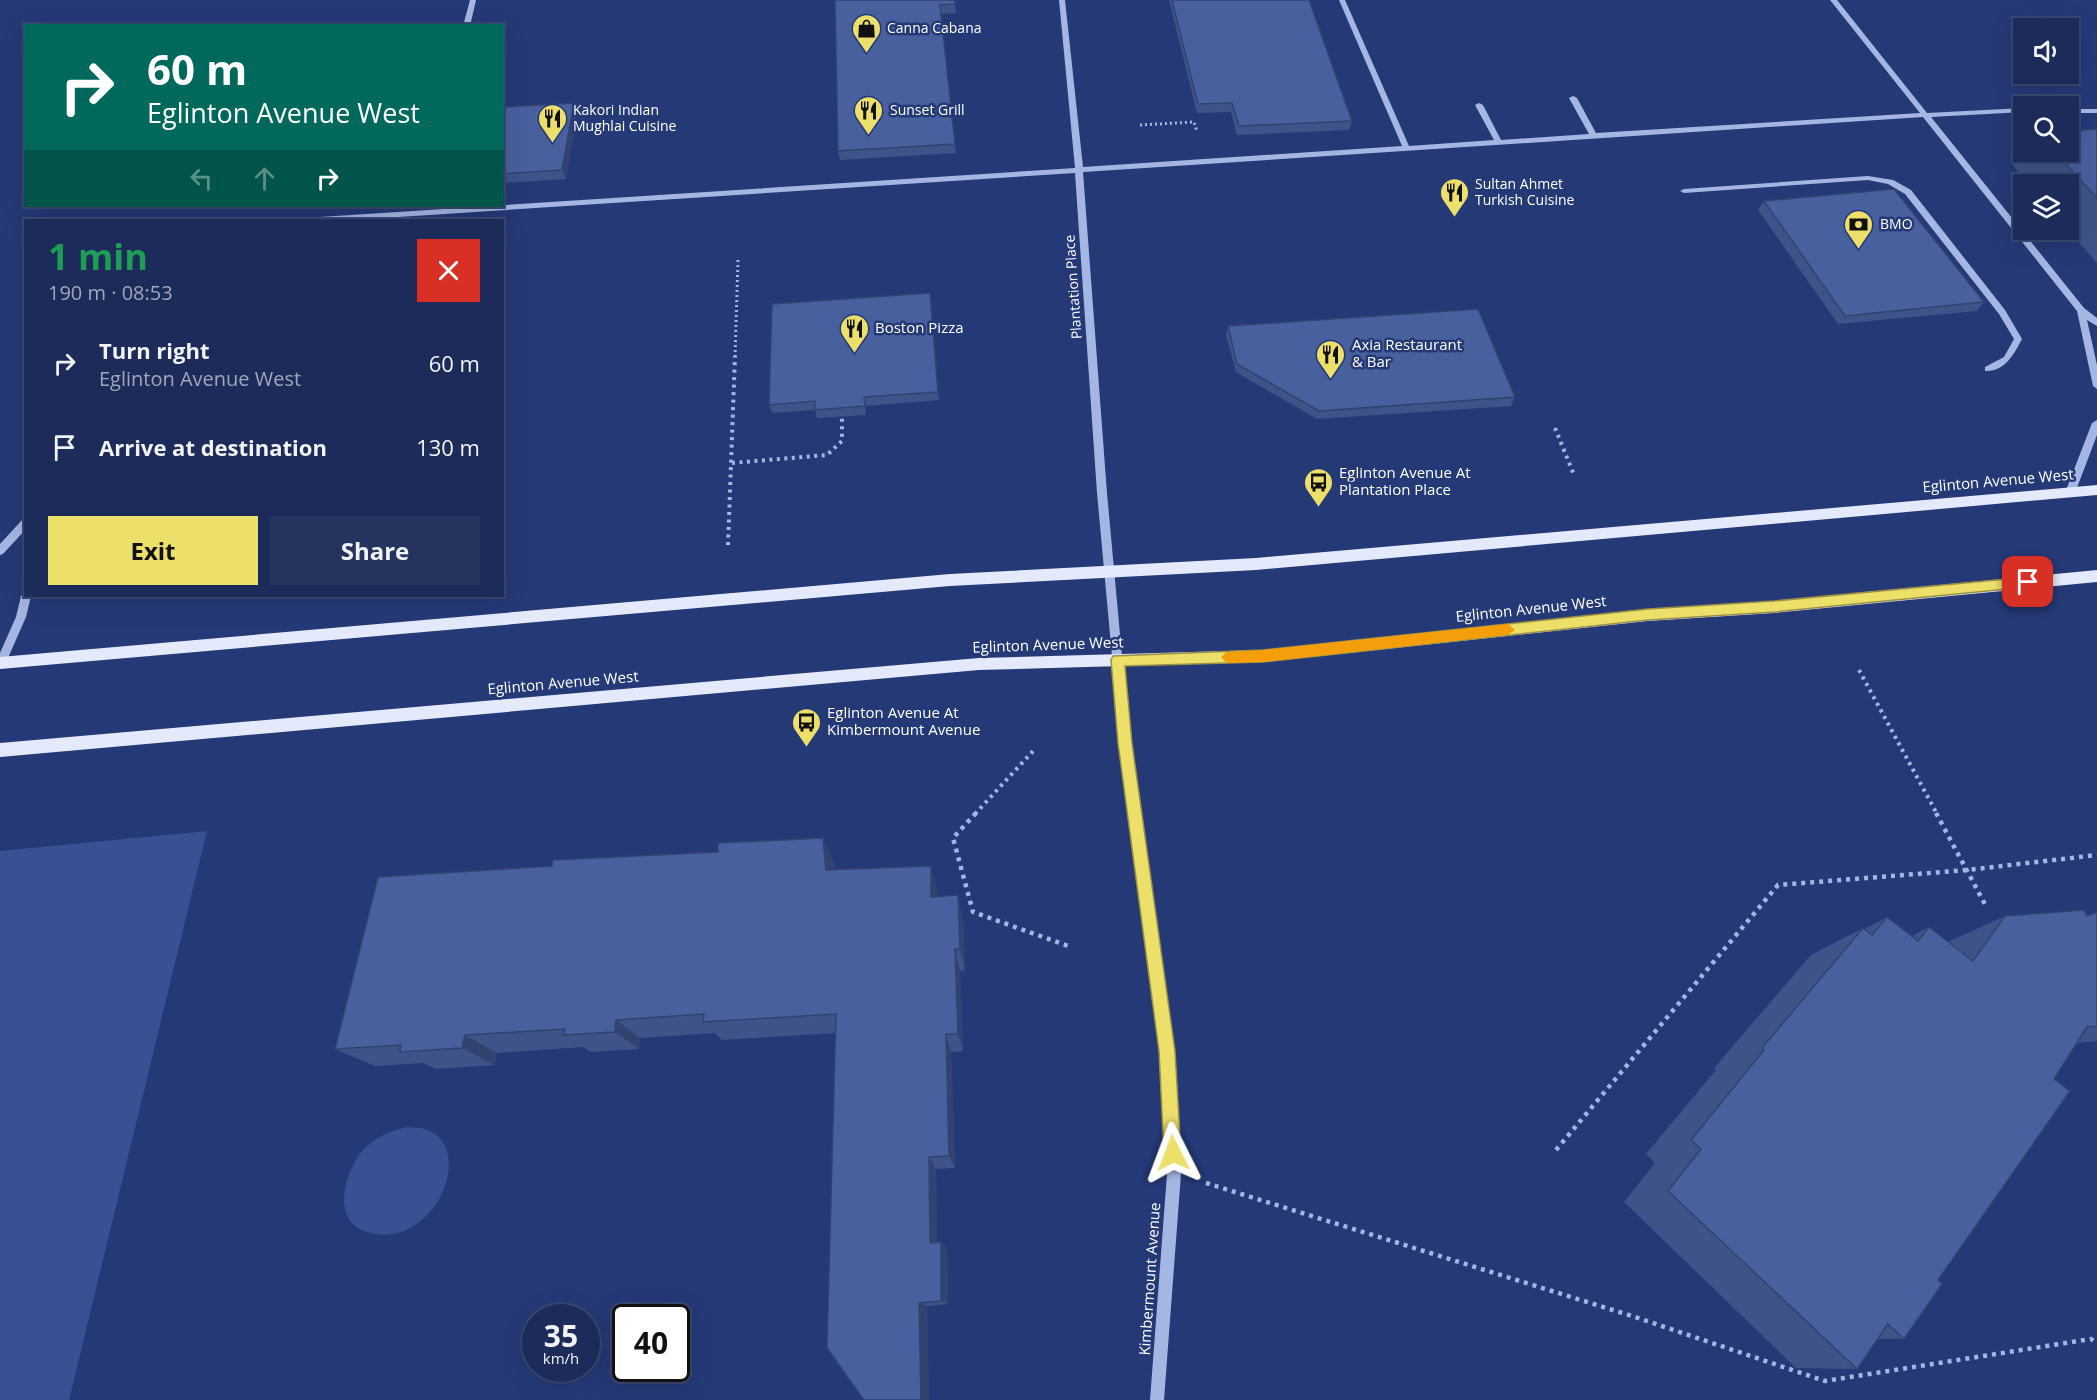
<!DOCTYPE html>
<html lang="en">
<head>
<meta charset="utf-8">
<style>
  :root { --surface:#1c2b59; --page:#25335f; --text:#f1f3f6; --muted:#a0a7ba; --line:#3a476f; --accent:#ecdf6a }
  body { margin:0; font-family:"Open Sans",sans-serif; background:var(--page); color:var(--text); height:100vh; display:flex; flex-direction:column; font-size:22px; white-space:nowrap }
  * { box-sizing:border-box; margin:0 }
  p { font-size:20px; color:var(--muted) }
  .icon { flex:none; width:33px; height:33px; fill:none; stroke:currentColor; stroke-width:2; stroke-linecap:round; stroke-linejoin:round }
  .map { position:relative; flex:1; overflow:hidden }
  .drawer { position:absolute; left:24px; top:219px; width:480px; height:378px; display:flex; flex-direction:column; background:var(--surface); border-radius:0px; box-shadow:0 6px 24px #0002,0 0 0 2px var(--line) }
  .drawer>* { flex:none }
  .banner { position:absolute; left:24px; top:24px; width:480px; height:183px; border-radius:0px; box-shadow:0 6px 24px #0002,0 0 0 2px var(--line); background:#00695c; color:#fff; overflow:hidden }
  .controls { position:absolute; left:2013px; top:18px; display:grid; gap:12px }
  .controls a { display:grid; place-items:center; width:66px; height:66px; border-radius:0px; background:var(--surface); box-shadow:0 6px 24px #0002,0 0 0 2px var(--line); font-size:30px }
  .speed { position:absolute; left:522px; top:1304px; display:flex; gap:12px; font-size:30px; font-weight:700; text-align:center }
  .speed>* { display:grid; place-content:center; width:78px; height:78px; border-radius:50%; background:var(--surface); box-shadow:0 6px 24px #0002,0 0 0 2px var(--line); line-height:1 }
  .speed small { font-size:15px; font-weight:400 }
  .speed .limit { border:3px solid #111; border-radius:9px; background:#fff; color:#111 }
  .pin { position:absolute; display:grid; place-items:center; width:51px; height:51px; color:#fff; margin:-26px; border-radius:12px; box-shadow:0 3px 9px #0006 }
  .me { position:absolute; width:66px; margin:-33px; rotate:357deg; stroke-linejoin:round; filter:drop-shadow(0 0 4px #0008) }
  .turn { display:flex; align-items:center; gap:21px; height:126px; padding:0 24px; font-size:27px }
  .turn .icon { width:78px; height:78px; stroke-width:2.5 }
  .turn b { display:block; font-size:42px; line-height:51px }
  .lanes { display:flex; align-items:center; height:57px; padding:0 24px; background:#0003; justify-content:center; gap:30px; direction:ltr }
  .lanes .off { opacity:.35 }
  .round { display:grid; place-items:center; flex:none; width:63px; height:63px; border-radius:0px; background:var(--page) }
  .overview { display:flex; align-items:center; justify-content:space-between; height:102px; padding:0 24px }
  h1 { font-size:36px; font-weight:700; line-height:45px; color:#1e9e55 }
  .primary-button { display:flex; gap:12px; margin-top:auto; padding:12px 24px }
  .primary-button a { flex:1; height:69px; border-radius:0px; background:var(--accent); color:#111; font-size:24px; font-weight:700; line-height:69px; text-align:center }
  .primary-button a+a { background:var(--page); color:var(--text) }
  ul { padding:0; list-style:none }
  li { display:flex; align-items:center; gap:18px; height:84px; padding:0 24px }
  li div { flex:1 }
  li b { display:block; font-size:22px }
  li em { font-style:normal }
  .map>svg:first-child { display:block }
  .green { fill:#385094 }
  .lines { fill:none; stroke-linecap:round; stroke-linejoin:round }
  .path-far2 { stroke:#a6b6e3; stroke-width:3; stroke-dasharray:2 3; stroke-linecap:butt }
  .path-far1 { stroke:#a6b6e3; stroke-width:4; stroke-dasharray:3 4.5; stroke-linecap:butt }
  .path { stroke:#a6b6e3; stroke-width:4.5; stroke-dasharray:4 5; stroke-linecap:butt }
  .minor { fill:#a6b6e3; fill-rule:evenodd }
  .major { fill:#e5e9fc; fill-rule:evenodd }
  .wall { fill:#3f5388 }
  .shaded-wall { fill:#33436f }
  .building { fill:#49609e; stroke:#33436f; stroke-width:1.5 }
  .route { fill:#ecdf6a; stroke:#999145; stroke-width:1.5 }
  .slow { fill:#f59e0b }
  .labels { text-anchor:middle; stroke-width:5; stroke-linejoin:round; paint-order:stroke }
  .far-poi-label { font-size:14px; fill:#fff; stroke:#253977; text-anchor:start }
  .far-street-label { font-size:14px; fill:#fff; stroke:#253977 }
  .poi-label { font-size:15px; fill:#fff; stroke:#253977; text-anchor:start }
  .street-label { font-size:15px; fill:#fff; stroke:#253977 }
</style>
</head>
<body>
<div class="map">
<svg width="2097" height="1400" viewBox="0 0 2097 1400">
  <rect width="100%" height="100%" fill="#253977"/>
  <path class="green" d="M207 831 69 1400H0V851Z
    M407 1127C412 1128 419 1127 425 1129 481 1148 430 1259 362 1230 330 1217 347 1165 366 1147 378 1136 391 1131 407 1127Z"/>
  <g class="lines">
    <path class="path-far2" d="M1140 125 1194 122 1197 132
      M735 357 738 260"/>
    <path class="path-far1" d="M1555 428 1574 475
      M732 463 827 455 842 441V417
      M728 545 735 356
      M1859 670 1937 814
      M975 814 1034 750"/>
    <path class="path" d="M976 813 953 838 973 912 1071 947
      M1936 813 1987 908
      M1556 1150 1778 885 1967 870 2097 855
      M1206 1183 1632 1316 1825 1381 2091 1339 2097 1343"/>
    <path class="minor" d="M470 0H476L470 26H463Z
      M1059 0H1065L1083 167 1402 146 1339 0H1345L1409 146 1494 140 1475 105 1479 103 1483 105 1501 140 1589 134 1569 98 1573 96 1577 98 1596 133 1920 113 1830 0H1837L1927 113 2024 108V112L1931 117 2084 308 2097 318V326L2087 320 2097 365V389L2093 386 2077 311 1923 117 1083 172 1107 493 1130 743 1173 1051 1181 1174 1164 1400H1150L1167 1174 1161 1051 1120 743 1097 493 1075 173 352 220H316L320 217 1075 168Z
      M2068 109H2097V113H2068Z
      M1868 176 1893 180 1911 190 2005 310 2022 339C2014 354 2005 372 1985 371V367L2004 357 2014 339 1999 314 1905 194 1888 184 1868 180 1684 193 1680 191 1684 189Z
      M2097 420V435L2075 493 2070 497 2067 496 2065 493 2092 423Z
      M26 518V529L3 554 0 555V544L23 519Z
      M26 592V596H31L26 617 4 667 0 668V653L16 617 21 596Z"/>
    <path class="major" d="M2097 485V495L1256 570 950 586 0 669V657L950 574 1256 558Z
      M2097 570V582L1774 613 1648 621 1263 662 979 670 0 757V743L979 658 1263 650 1648 609 1774 601Z"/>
  </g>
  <path class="wall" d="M835 0H955L956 13 941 14 956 153 840 160 838 151Z
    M1169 0H1309L1352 121 1349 130 1237 135 1231 112 1197 113Z
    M502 107 577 112 566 179 502 183Z
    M2097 129V263L2068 230V184H2029L2013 165 2024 152H2068Z
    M1764 201 1984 302 1977 311 1838 324 1758 210Z
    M930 293 939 400 865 406 866 415 817 418 815 410 772 413 769 405Z
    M1228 326 1515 397 1511 406 1317 419 1236 372 1226 335Z
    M835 864V870L931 866 937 891V897L963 919 965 970 960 971 963 1051 951 1052 955 1168 936 1169 937 1243 947 1249 948 1304 927 1306 929 1400 836 1033 722 1040 715 1033 640 1038 639 1049 590 1052 583 1047 497 1053 494 1065 436 1069 423 1063 375 1066 335 1049Z
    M2097 912V1041L2077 1043 2054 1079 1904 1339H1878L1857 1369 1796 1368 1624 1202 1655 1163 1646 1154 1716 1070 1714 1068 1811 955 1863 928 1865 929 1887 917 1912 936 1929 927 1948 942 2005 916H2087Z"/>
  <path class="shaded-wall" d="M574 103 577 112 566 179 562 170Z
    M823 838 835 864 838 895 826 870Z
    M931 866 937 891V921L931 897Z
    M958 895 963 919 965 970 960 949Z
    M955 949 960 971 963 1051 958 1034Z
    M616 1020 640 1038 639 1049 615 1032Z
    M946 1034 951 1052 955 1168 949 1156Z
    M465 1035 497 1053 494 1065 462 1048Z
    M929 1157 936 1169 937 1250 930 1243Z
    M941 1242 947 1249 948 1304 941 1301Z
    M919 1303 927 1306 929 1400H921Z"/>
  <path class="building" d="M835 0H955V4L940 5 955 144 838 151Z
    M1172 0H1309L1352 121 1239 126 1232 103 1198 104Z
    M574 103 562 170 502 174V107Z
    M2097 129V198L2055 152H2068V131Z
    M1894 189 1984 302 1845 316 1764 201Z
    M930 293 938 392 864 397 865 406 815 410V401L769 405 772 304Z
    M1478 309 1515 397 1319 411 1237 364 1228 326Z
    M823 838 826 870 931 866V897L958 895 960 949H955L958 1034H946L949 1156 929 1157 930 1243 941 1242V1301L919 1303 921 1400H864L827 1348 836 1014 703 1022 704 1014 616 1020 615 1032 563 1035 565 1029 465 1035 462 1048 400 1052 401 1045 335 1049 378 877 552 866 553 860 718 852V843Z
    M2084 910 2087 916 2097 912V1026L2087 1027 2054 1079 2070 1091 1938 1280 1942 1284 1904 1339 1888 1324 1857 1369 1668 1191 1701 1149 1691 1140 1764 1050 1762 1048 1863 928 1872 935 1887 917 1918 941 1929 927 1973 961 2005 916Z"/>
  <path class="route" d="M2028 577 2034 582 2028 587 1774 612 1648 620 1263 662 1125 666 1132 743 1175 1051 1181 1153 1179 1159 1173 1162 1167 1159 1164 1153 1159 1051 1118 743 1111 660 1113 656 1263 650 1648 609 1774 601Z"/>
  <path class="slow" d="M1508 624 1515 630 1508 635 1263 662 1227 663 1221 657 1227 652 1263 650Z"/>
  <defs>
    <symbol id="shop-pin" viewBox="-11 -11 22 30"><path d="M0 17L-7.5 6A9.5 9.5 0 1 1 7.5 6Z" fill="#ecdf6a" stroke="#253977"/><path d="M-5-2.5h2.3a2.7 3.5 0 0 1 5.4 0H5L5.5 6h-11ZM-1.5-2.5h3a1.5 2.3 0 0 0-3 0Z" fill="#111"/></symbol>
    <symbol id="restaurant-pin" viewBox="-11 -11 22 30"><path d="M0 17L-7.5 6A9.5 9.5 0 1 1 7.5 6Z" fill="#ecdf6a" stroke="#253977"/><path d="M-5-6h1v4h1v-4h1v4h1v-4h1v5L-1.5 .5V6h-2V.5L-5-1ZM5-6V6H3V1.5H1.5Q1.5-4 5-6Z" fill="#111"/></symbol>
    <symbol id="bank-pin" viewBox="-11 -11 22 30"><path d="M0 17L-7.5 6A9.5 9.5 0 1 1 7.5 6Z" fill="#ecdf6a" stroke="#253977"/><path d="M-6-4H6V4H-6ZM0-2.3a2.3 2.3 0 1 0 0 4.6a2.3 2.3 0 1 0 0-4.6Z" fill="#111"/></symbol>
    <symbol id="bus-pin" viewBox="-11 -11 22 30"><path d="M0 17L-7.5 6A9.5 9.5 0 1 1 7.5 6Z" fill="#ecdf6a" stroke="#253977"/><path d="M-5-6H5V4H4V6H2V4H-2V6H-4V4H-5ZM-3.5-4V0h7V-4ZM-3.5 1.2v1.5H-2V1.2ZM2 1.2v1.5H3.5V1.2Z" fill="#111"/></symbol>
  </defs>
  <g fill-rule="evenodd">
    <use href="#shop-pin" x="850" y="12" width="33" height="45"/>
    <use href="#restaurant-pin" x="852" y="94" width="33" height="45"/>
    <use href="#restaurant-pin" x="536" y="102" width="33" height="45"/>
    <use href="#restaurant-pin" x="1438" y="176" width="33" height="45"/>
    <use href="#bank-pin" x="1842" y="208" width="33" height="45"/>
    <use href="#restaurant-pin" x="838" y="312" width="33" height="45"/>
    <use href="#restaurant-pin" x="1314" y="338" width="33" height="45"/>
    <use href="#bus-pin" x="1302" y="466" width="33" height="45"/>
    <use href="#bus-pin" x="790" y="706" width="33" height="45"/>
  </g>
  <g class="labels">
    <g class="far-poi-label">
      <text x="887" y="33">Canna Cabana</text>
      <text x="573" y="115">Kakori Indian<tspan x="573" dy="16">Mughlai Cuisine</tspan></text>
      <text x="890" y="115">Sunset Grill</text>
      <text x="1475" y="189">Sultan Ahmet<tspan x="1475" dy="16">Turkish Cuisine</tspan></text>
      <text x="1880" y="229">BMO</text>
    </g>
    <g class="far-street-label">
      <text transform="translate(1073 287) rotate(-94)" y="5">Plantation Place</text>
    </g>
    <g class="poi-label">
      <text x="875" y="333">Boston Pizza</text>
      <text x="1352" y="350">Axia Restaurant<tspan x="1352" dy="17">&amp; Bar</tspan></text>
      <text x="1339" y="478">Eglinton Avenue At<tspan x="1339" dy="17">Plantation Place</tspan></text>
      <text x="827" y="718">Eglinton Avenue At<tspan x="827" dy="17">Kimbermount Avenue</tspan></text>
    </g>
    <g class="street-label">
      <text transform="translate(1998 481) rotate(-5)" y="5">Eglinton Avenue West</text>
      <text transform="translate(1531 609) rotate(-6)" y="5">Eglinton Avenue West</text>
      <text transform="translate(1048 645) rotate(-2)" y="5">Eglinton Avenue West</text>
      <text transform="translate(563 683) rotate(-5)" y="5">Eglinton Avenue West</text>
      <text transform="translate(1150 1279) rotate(-86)" y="5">Kimbermount Avenue</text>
    </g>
  </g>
</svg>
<div class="controls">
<a><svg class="icon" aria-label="sound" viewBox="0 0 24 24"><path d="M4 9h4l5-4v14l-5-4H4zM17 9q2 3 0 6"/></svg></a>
<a><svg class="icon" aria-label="search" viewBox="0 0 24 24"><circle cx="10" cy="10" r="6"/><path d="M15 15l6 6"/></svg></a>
<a><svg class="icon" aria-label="layers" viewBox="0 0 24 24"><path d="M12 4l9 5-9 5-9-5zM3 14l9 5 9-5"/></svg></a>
</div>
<div class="speed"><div>35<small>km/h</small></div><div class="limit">40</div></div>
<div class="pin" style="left:2028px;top:582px;background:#d93025"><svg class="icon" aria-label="arrive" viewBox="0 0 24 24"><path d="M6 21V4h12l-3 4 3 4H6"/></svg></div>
<svg class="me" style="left:1173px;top:1153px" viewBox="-20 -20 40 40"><path d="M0-17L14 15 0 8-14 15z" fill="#ecdf6a" stroke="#fff" stroke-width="4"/></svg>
<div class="banner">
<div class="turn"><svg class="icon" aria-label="right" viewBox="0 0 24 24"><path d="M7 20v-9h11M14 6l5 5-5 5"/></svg><div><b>60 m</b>Eglinton Avenue West</div></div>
<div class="lanes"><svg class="icon off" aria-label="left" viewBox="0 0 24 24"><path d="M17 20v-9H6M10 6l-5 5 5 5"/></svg><svg class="icon off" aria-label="ahead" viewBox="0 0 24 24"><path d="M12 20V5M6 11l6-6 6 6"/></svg><svg class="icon" aria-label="right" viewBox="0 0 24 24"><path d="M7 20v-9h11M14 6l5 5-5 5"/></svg></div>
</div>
<section class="drawer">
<div class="overview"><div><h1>1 min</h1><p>190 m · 08:53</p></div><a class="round" style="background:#d93025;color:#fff"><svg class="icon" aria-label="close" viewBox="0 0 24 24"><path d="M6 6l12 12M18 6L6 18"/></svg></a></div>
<ul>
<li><svg class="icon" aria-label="right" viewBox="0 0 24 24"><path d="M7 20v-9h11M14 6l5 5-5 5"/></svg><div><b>Turn right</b><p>Eglinton Avenue West</p></div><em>60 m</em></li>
<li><svg class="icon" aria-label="arrive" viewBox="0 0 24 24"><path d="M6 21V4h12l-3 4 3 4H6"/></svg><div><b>Arrive at destination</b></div><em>130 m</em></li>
</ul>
<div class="primary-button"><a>Exit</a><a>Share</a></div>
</section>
</div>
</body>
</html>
